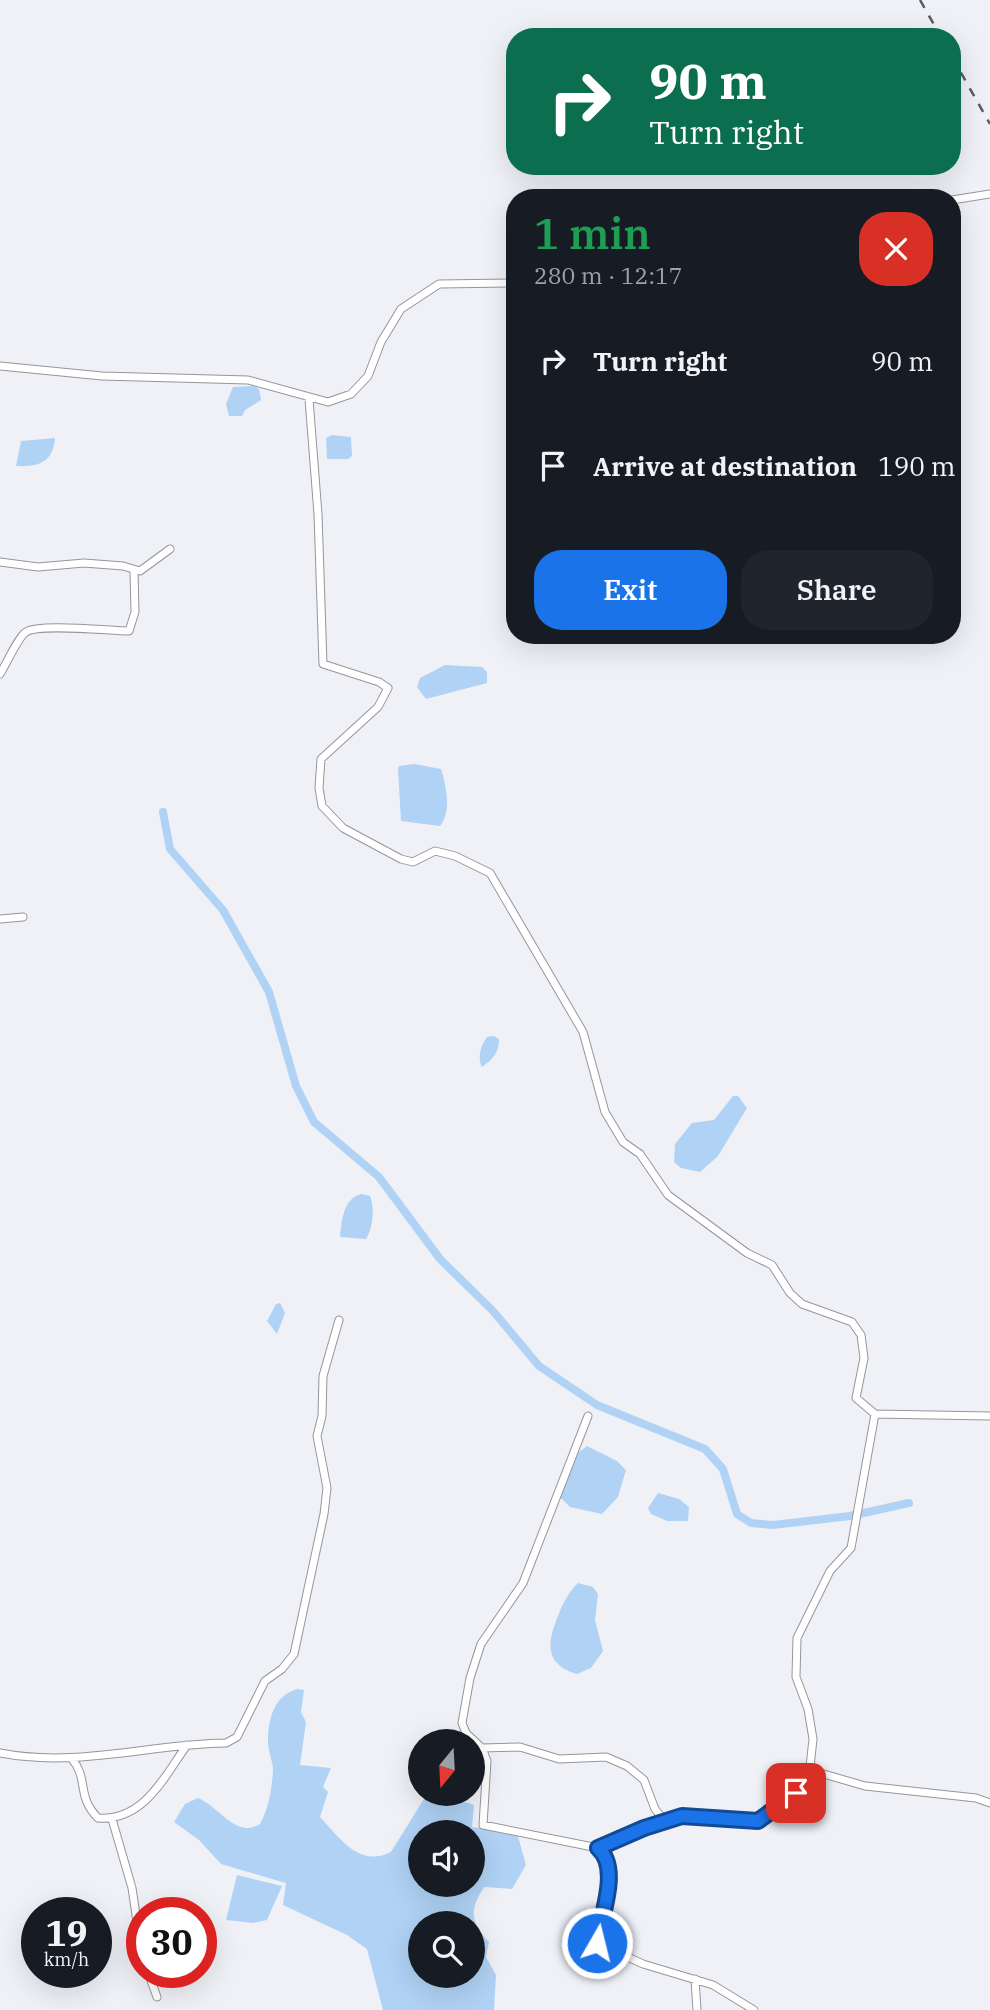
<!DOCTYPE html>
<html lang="en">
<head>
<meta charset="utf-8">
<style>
  :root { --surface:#171b24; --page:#20242c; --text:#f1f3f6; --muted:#9ea1a6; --accent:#1a73e8 }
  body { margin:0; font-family:"IBM Plex Serif",serif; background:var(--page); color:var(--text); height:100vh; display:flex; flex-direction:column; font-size:26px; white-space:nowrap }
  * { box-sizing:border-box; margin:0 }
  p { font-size:23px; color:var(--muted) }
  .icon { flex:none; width:38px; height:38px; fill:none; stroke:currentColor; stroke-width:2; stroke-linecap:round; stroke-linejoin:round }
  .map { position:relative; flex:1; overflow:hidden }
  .details { position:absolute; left:506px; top:189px; width:455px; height:455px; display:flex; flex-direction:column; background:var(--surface); border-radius:28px; box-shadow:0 7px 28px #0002 }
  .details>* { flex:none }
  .guide { position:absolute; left:506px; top:28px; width:455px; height:147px; border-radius:28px; box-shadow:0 7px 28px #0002; background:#0b6e4f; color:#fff; overflow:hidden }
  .needle { width:46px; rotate:198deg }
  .fabs { position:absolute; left:408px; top:1729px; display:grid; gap:14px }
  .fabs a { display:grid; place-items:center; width:77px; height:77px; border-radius:50%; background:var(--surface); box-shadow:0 7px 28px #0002; font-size:35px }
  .speed { position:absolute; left:21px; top:1897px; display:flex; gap:14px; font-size:35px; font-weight:700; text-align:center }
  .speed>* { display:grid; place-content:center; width:91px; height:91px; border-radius:50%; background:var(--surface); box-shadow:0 7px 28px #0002; line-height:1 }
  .speed small { font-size:18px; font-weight:400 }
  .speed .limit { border:10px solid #d22; background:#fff; color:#111 }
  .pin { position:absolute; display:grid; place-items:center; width:60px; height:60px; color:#fff; margin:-30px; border-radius:14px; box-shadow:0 4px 10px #0006 }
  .me { position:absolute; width:77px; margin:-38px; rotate:8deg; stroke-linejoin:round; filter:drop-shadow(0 0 5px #0008) }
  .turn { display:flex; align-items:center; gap:24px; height:147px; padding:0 28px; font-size:32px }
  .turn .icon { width:91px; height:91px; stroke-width:2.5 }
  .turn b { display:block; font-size:49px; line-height:60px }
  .round { display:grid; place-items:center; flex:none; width:74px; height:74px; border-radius:28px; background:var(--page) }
  .head { display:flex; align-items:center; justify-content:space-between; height:119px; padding:0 28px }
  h1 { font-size:42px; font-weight:600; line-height:52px; color:#1e9e55 }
  .button { display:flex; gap:14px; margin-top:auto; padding:14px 28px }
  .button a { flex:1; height:80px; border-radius:28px; background:var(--accent); color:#fff; font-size:28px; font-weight:600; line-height:80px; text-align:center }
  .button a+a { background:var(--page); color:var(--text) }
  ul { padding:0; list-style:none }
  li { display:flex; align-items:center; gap:21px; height:105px; padding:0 28px }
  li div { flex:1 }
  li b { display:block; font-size:26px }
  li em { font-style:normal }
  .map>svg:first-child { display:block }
  .water { fill:#b0d2f5; fill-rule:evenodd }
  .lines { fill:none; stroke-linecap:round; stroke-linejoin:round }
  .canal { stroke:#b0d2f5; stroke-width:8 }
  .minor-casing { stroke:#95969c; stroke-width:9 }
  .minor { stroke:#fff; stroke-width:7 }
  .rail { stroke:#5a5b5e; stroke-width:2.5; stroke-dasharray:9 9; stroke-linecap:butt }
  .route-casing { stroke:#114b97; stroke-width:18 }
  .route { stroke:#1a73e8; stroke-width:12 }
</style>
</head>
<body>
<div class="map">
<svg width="990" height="2010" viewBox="0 0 990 2010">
  <rect width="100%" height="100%" fill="#eff1f7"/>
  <path class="water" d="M254 386 259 389 261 400 245 410 242 416H229L226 404 233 387Z
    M332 435 351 437 352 456 348 459H327L326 438Z
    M55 438C53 463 38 467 16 466L21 441Z
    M445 665 482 667 487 672V683L426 699 417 687 420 678Z
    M414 764 441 769C446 785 452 811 440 826L401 821 398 769 399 766Z
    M494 1036 499 1039C499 1053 493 1059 482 1067 477 1058 481 1045 487 1037Z
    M733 1096H738L747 1108 718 1156 700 1172 681 1168 674 1162 675 1144 692 1123 714 1120Z
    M361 1194 370 1196C375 1208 373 1228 366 1239L340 1237C342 1220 343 1199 361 1194Z
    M280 1303 285 1313 277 1334 267 1321 276 1304Z
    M587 1446 617 1461 626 1470 618 1497 602 1514 570 1507 560 1497 578 1453Z
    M658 1493 679 1499 689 1507 688 1521H667L651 1514 648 1508Z
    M578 1583 593 1587 598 1594 595 1620 603 1651 591 1668 577 1674C544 1664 547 1643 558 1616 562 1605 569 1591 578 1583Z
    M298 1689 304 1690 301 1712 306 1722 300 1765 331 1768 323 1787 328 1792 320 1817C340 1838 359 1868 391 1852L427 1794H441L474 1805 472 1827 517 1833 526 1865 512 1889 484 1887C469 1911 470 1921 489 1942L486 1957 496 1975 494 2010H383L367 1949 347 1935 283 1905 286 1883 221 1864 199 1840 174 1822 185 1804 198 1798C220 1807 236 1839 260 1824 269 1808 272 1788 273 1770 273 1761 268 1752 268 1742 268 1719 274 1695 298 1689ZM420 1832H472V1885H420ZM420 1923H472V1976H420Z
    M237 1875 282 1886 267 1920 253 1923 226 1920Z"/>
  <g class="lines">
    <path class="canal" d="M163 812 170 849 223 910 269 992 296 1086 314 1122 379 1177 440 1259 493 1311 539 1366 597 1405 705 1449 723 1469 737 1514 751 1523 773 1525 850 1516 909 1503"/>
    <defs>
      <path id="minor" d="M952 200 990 194
        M0 366 102 376 248 380 328 402 351 394 368 376 381 342 401 309 439 284 514 283
        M309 399 318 514 323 664 379 682 388 688 378 707 321 759 319 788 322 806 343 828 401 859 413 862 435 851 455 856 490 873 583 1032 605 1112 623 1142 640 1154 668 1195 747 1253 772 1265 790 1293 802 1304 852 1322 861 1335 864 1358 856 1398 875 1414 990 1416
        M0 562 38 567 84 563 123 566 140 571 170 549
        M0 674C6 665 18 637 26 632 39 623 110 631 129 631L135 612 134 571
        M0 919 23 917
        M588 1416 523 1583 481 1644 470 1678 462 1723 466 1733 482 1748 487 1761 483 1825 598 1848C621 1867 601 1915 597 1943L643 1964 713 1985 754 2010
        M482 1748 520 1747 559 1759 606 1757 627 1766 644 1780 655 1809 664 1820
        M0 1753C76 1768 150 1744 226 1743L237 1737 265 1681 282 1669 294 1654 324 1514 327 1488 317 1436 322 1416 323 1376 339 1320
        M72 1759C89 1779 76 1796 98 1818 144 1821 164 1777 187 1745
        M810 1770 865 1786 976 1798 990 1803
        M112 1819 132 1888 142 1955
        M598 1848 682 1816 758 1821 796 1793 809 1776 813 1739 808 1709 796 1677 797 1638 830 1571 851 1548 875 1414
        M148 1972 157 1997
        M695 1979 697 2010"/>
    </defs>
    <use href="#minor" class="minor-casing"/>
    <use href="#minor" class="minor"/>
    <path class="rail" d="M920 0 941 37
      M952 57 990 124"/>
  </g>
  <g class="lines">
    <defs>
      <path id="route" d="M597 1943C601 1915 621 1868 598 1848L644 1828 682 1816 758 1821 796 1793"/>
    </defs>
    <use href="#route" class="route-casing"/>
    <use href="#route" class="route"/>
  </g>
</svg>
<div class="fabs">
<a><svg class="needle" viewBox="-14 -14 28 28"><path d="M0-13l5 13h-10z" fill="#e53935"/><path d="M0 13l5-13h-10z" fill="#9ea1a6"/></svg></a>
<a><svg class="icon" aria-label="sound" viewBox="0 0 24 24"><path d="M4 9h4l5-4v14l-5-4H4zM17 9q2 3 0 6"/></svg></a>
<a><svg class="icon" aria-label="search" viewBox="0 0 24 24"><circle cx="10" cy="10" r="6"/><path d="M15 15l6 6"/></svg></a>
</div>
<div class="speed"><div>19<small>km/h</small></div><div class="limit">30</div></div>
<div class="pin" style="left:796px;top:1793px;background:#d93025"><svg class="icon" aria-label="arrive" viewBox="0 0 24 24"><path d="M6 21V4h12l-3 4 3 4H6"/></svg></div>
<svg class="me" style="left:597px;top:1943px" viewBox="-20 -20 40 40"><circle r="17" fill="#1a73e8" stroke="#fff" stroke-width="3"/><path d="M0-11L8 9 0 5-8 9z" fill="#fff"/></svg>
<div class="guide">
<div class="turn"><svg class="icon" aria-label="right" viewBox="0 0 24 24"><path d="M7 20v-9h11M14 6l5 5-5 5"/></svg><div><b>90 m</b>Turn right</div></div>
</div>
<section class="details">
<div class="head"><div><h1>1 min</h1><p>280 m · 12:17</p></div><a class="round" style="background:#d93025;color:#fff"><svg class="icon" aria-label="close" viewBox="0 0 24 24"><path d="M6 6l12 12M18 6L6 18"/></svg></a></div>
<ul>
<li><svg class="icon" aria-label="right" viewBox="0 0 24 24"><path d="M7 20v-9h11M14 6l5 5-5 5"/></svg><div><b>Turn right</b></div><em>90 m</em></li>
<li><svg class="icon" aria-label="arrive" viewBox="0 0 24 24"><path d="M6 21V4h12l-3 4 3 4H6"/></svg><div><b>Arrive at destination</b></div><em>190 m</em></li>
</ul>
<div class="button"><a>Exit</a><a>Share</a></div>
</section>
</div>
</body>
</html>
